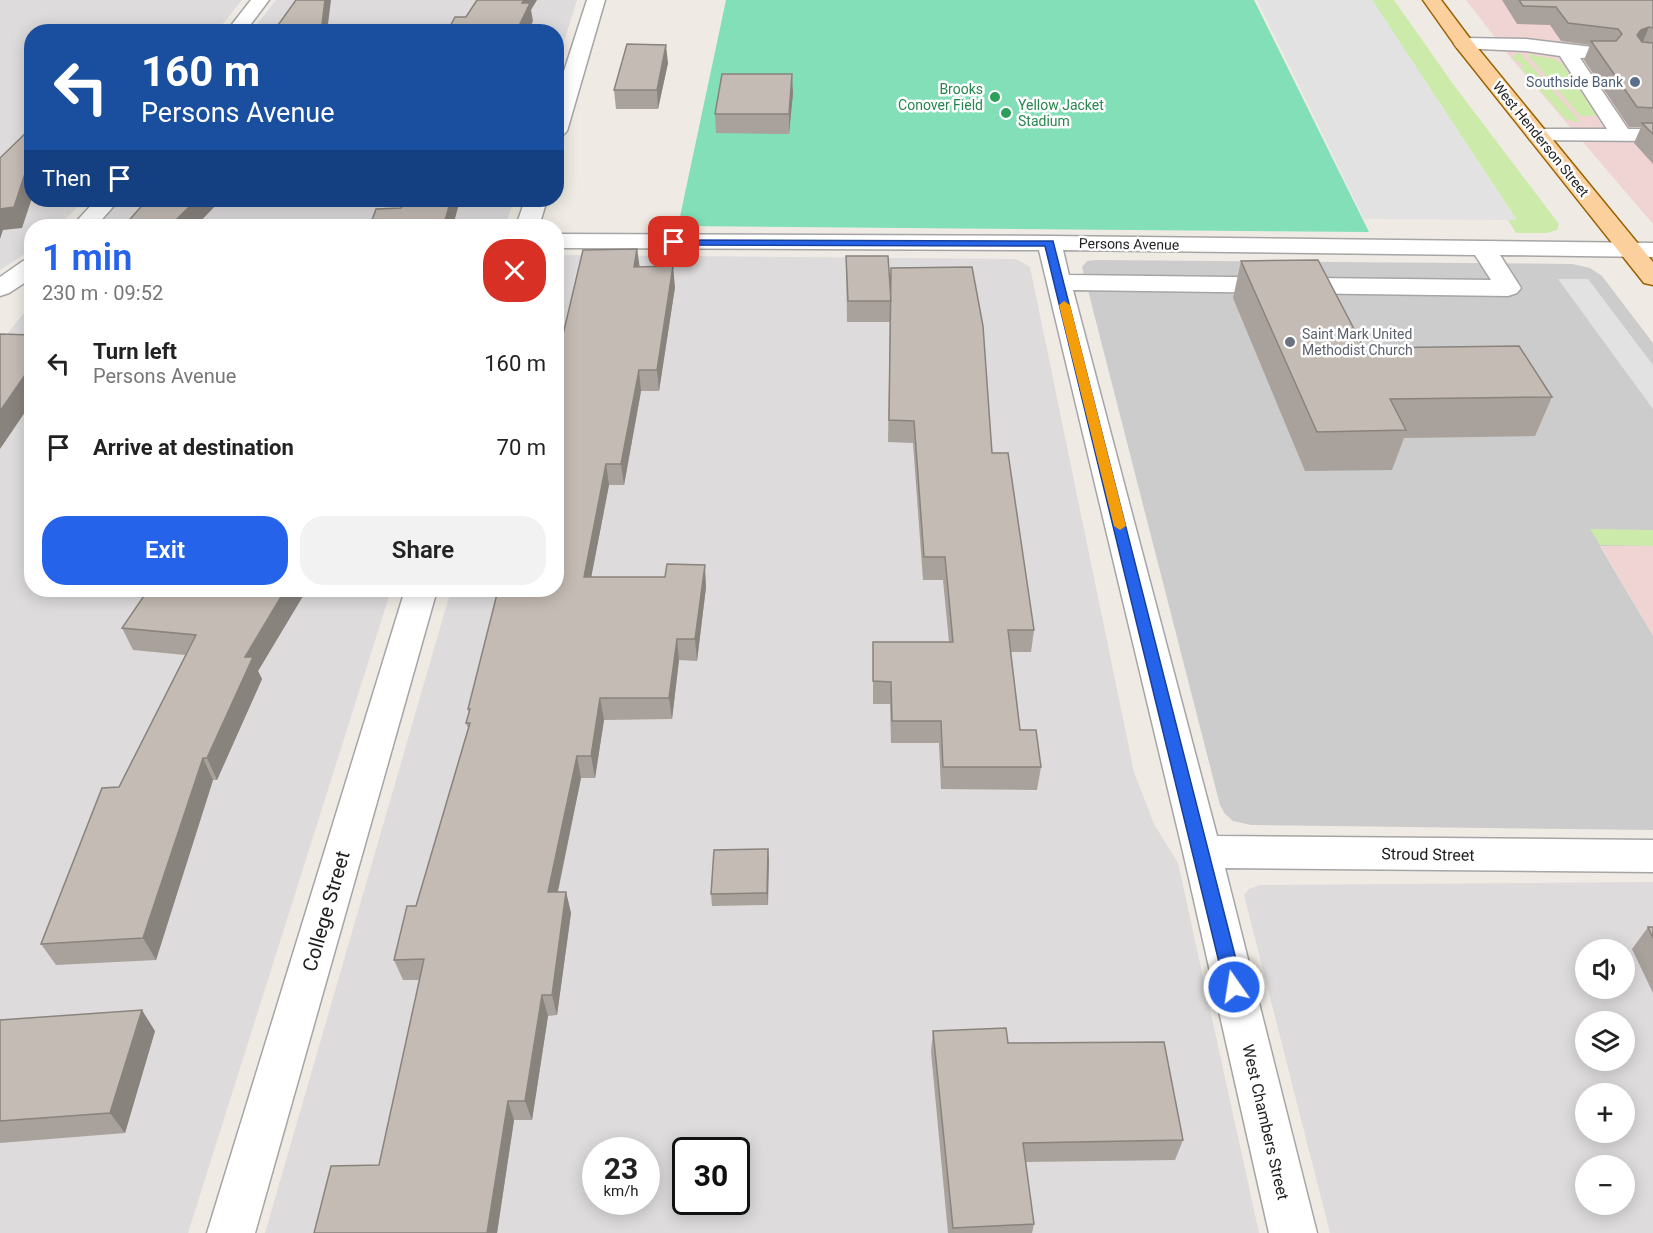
<!DOCTYPE html>
<html lang="en">
<head>
<meta charset="utf-8">
<style>
  :root { --surface:#fff; --page:#f2f2f2; --text:#222; --muted:#767676; --accent:#2563eb }
  body { margin:0; font-family:Roboto,sans-serif; background:var(--page); color:var(--text); height:100vh; display:flex; flex-direction:column; font-size:22px; white-space:nowrap }
  * { box-sizing:border-box; margin:0 }
  p { font-size:20px; color:var(--muted) }
  .icon { flex:none; width:33px; height:33px; fill:none; stroke:currentColor; stroke-width:2; stroke-linecap:round; stroke-linejoin:round }
  .map { position:relative; flex:1; overflow:hidden }
  .drawer { position:absolute; left:24px; top:219px; width:540px; height:378px; display:flex; flex-direction:column; background:var(--surface); border-radius:24px; box-shadow:0 3px 15px #0003 }
  .drawer>* { flex:none }
  .top-card { position:absolute; left:24px; top:24px; width:540px; height:183px; border-radius:24px; box-shadow:0 3px 15px #0003; background:#1a4fa0; color:#fff; overflow:hidden }
  .buttons { position:absolute; left:1575px; top:939px; display:grid; gap:12px }
  .buttons a { display:grid; place-items:center; width:60px; height:60px; border-radius:50%; background:var(--surface); box-shadow:0 3px 15px #0003; font-size:30px }
  .speed { position:absolute; left:582px; top:1137px; display:flex; gap:12px; font-size:30px; font-weight:700; text-align:center }
  .speed>* { display:grid; place-content:center; width:78px; height:78px; border-radius:50%; background:var(--surface); box-shadow:0 3px 15px #0003; line-height:1 }
  .speed small { font-size:15px; font-weight:400 }
  .speed .limit { border:3px solid #111; border-radius:9px; background:#fff; color:#111 }
  .pin { position:absolute; display:grid; place-items:center; width:51px; height:51px; color:#fff; margin:-26px; border-radius:12px; box-shadow:0 3px 9px #0006 }
  .me { position:absolute; width:66px; margin:-33px; rotate:347deg; stroke-linejoin:round; filter:drop-shadow(0 0 4px #0008) }
  .turn { display:flex; align-items:center; gap:21px; height:126px; padding:0 18px; font-size:27px }
  .turn .icon { width:78px; height:78px; stroke-width:2.5 }
  .turn b { display:block; font-size:42px; line-height:51px }
  .then { display:flex; align-items:center; height:57px; padding:0 18px; background:#0003; gap:12px; font-size:22px }
  .round { display:grid; place-items:center; flex:none; width:63px; height:63px; border-radius:24px; background:var(--page) }
  .summary { display:flex; align-items:center; justify-content:space-between; height:102px; padding:0 18px }
  h1 { font-size:36px; font-weight:600; line-height:45px; color:var(--accent) }
  .primary-button { display:flex; gap:12px; margin-top:auto; padding:12px 18px }
  .primary-button a { flex:1; height:69px; border-radius:24px; background:var(--accent); color:#fff; font-size:24px; font-weight:600; line-height:69px; text-align:center }
  .primary-button a+a { background:var(--page); color:var(--text) }
  ul { padding:0; list-style:none }
  li { display:flex; align-items:center; gap:18px; height:84px; padding:0 18px }
  li div { flex:1 }
  li b { display:block; font-size:22px }
  li em { font-style:normal }
  .map>svg:first-child { display:block }
  .residential { fill:#dddbdb; fill-rule:evenodd }
  .commercial { fill:#f0d4d4 }
  .religious { fill:#ccc }
  .grass { fill:#cceaaa }
  .pitch { fill:#82dfb8 }
  .parking { fill:#e2e2e2 }
  .lines { fill:none; stroke-linecap:round; stroke-linejoin:round }
  .minor-casing { stroke:#a5a5a5; stroke-width:3 }
  .major-casing { stroke:#996100; stroke-width:3 }
  .minor { fill:#fff; fill-rule:evenodd }
  .major { fill:#fcd09d; fill-rule:evenodd }
  .wall { fill:#a9a19b }
  .shaded-wall { fill:#89837e }
  .building { fill:#c4bbb4; stroke:#89837e; stroke-width:1.5 }
  .route { fill:#2563eb; stroke:#184099; stroke-width:1.5 }
  .slow { fill:#f59e0b }
  .service-dot { fill:#5c6f8a; stroke:#fff; stroke-width:2 }
  .leisure-dot { fill:#2e9e5b; stroke:#fff; stroke-width:2 }
  .worship-dot { fill:#6b7280; stroke:#fff; stroke-width:2 }
  .labels { text-anchor:middle; stroke-width:5; stroke-linejoin:round; paint-order:stroke }
  .far-service-label { font-size:14px; fill:#4e5e75; stroke:#fff; text-anchor:end }
  .far-leisure-label { font-size:14px; fill:#27864d; stroke:#fff; text-anchor:end }
  .far-street-label { font-size:14px; fill:#1e1e1e; stroke:#fff }
  .far-worship-label { font-size:14px; fill:#5b616d; stroke:#fff; text-anchor:start }
  .street-label { font-size:16px; fill:#1e1e1e; stroke:#fff }
  .near-street-label { font-size:20px; fill:#1e1e1e; stroke:#fff }
</style>
</head>
<body>
<div class="map">
<svg width="1653" height="1233" viewBox="0 0 1653 1233">
  <rect width="100%" height="100%" fill="#efebe4"/>
  <path class="residential" d="M0 0H242L217 31 32 32V200H84L59 226H32L31 250 0 270Z
    M276 0H577L557 64 556 32H251Z
    M116 200H514L505 226H94Z
    M561 255 1016 259 1030 267 1134 772 1154 824 1178 863 1259 1233H265L451 590H556L557 256ZM596 1150H646V1202H596ZM686 1150H736V1202H686Z
    M31 304 32 590H391L188 1233H0V343Z
    M1653 882V1233H1330L1244 895 1249 889 1260 885ZM1586 950H1624V988H1586ZM1586 1022H1624V1060H1586ZM1586 1094H1624V1132H1586ZM1586 1166H1624V1204H1586Z"/>
  <path class="commercial" d="M1466 0H1653V224L1511 58Z
    M1600 545 1653 546V636Z"/>
  <path class="religious" d="M1097 260 1572 264 1590 268 1602 276 1653 343V546H1600L1653 636V830L1251 825 1233 821 1225 814 1220 805 1082 267 1087 261Z"/>
  <path class="grass" d="M1372 0H1394L1453 84 1559 224 1557 230 1547 233H1516L1508 220 1516 219Z
    M1515 54H1521L1581 123 1565 119 1520 67 1524 66 1512 58Z
    M1527 54 1554 59 1562 64 1597 116H1580Z
    M1590 529 1653 530V546L1600 545Z"/>
  <path class="pitch" d="M726 0H1254L1369 232 678 226Z"/>
  <path class="parking" d="M1257 0H1372L1516 220 1364 219Z
    M1558 279H1588L1653 365V409Z"/>
  <g class="lines">
    <defs>
      <path id="minor" d="M251 0H269L245 32H226Z
        M587 0H605L567 131 563 135 556 137V96Z
        M1464 38 1526 39 1609 49 1612 53 1609 57 1580 58 1628 129H1653V141L1530 140 1527 135 1530 130 1538 129H1607L1560 56 1526 51 1457 48 1454 44 1457 40Z
        M96 200H119L96 226H72Z
        M525 200H547L539 226H516Z
        M556 234 1049 236 1653 243V257L1500 255 1521 288 1517 293 1508 296 1073 290 1217 836 1653 840V872L1225 868 1317 1233H1269L1183 852 1039 250 556 248ZM1063 250 1475 255 1491 280 1069 275Z
        M32 259V278L9 293 0 296V277L23 261Z
        M405 590H437L255 1233H207Z"/>
      <path id="major" d="M1423 0H1441L1471 40 1653 262V285L1644 283 1457 48Z"/>
    </defs>
    <use href="#minor" class="minor-casing"/>
    <use href="#major" class="major-casing"/>
    <use href="#minor" class="minor"/>
    <use href="#major" class="major"/>
  </g>
  <path class="wall" d="M1502 0H1653V164L1634 143 1641 127H1629L1584 60 1590 45 1561 41 1550 25 1517 24Z
    M668 63 658 109H616L614 90Z
    M793 93 789 134 716 133 715 114Z
    M637 249 639 267 675 287 659 391H641L624 485H609L591 577 706 587 697 661 679 660 672 719 604 720 595 778H581L558 892H566L571 913 557 1015 548 1016 532 1120H514L497 1233H314L379 1165 420 980H403L394 960 416 906 468 728 466 723 469 714 468 709Z
    M846 256 890 297 992 453 1034 630 1031 652H1011L1020 730 1041 767 1037 790 941 789 939 743H891L890 704H873V642H949L943 580H923L913 443 888 442 890 315V322H847Z
    M1241 261 1364 348 1552 397 1535 436 1404 438 1392 470 1305 471 1233 298Z
    M148 590H305L306 591 258 671 262 679 217 780H213L156 960 56 965 41 944 185 655 133 650 122 628Z
    M768 849V905L712 906 711 894Z
    M1648 927H1653V993L1632 949Z
    M0 1020 155 1031 125 1133 0 1143Z
    M933 1031 1008 1043 1183 1140 1175 1160 1025 1162 1034 1224 1032 1233H948L931 1052Z"/>
  <path class="shaded-wall" d="M325 0H331L327 32H321Z
    M524 0H537L531 10 533 21 528 32H516L522 3Z
    M1649 27 1641 46 1637 35 1641 30Z
    M666 45 668 63 658 109 657 90Z
    M792 74 793 93 789 134V114Z
    M32 152V198L22 228 3 230 0 239V209Z
    M196 200H221L196 226H170Z
    M451 200H460L453 226H442Z
    M637 249 640 269 634 267Z
    M673 266 675 287 659 391 657 370Z
    M32 365V402L0 449V411Z
    M639 370 641 391 624 485 621 464Z
    M606 464 609 485 587 599 584 577Z
    M705 565 706 587 697 661 695 639Z
    M285 590H305L306 591 258 671 262 679 217 780 207 758 245 657Z
    M677 639 679 660 672 719 669 698Z
    M600 698 604 720 595 778 591 756Z
    M577 756 581 778 553 914 548 892Z
    M203 758 213 780 156 960 143 938Z
    M768 849 769 860 768 905 767 893Z
    M566 892 571 913 557 1015 552 995Z
    M542 995 548 1016 532 1120 525 1101Z
    M142 1010 155 1031 125 1133 110 1113Z
    M508 1101 514 1120 497 1233H487Z"/>
  <path class="building" d="M296 0H325L321 32H273Z
    M477 0H524L522 3H530L516 32H447L455 17H466Z
    M1519 0H1653V28L1649 27 1641 30 1637 35 1642 42 1653 43V108L1637 107 1591 41H1616L1622 34 1618 29 1568 23 1556 7 1523 6Z
    M627 44 666 45 657 90H614Z
    M722 74H792L789 114H715Z
    M1642 123H1653V134Z
    M32 127V152L14 207 0 209V158Z
    M147 200H196L170 226H124Z
    M404 200H451L446 217 442 226H370L376 209 401 208Z
    M637 249 634 267 673 266 657 370H639L621 464H606L584 577H665L667 564 705 565 695 639H677L669 698H600L591 756H577L548 892H566L552 995H542L525 1101H508L487 1233H314L331 1166 379 1165 424 959 394 960 407 906H416L470 723H466L470 709H468L498 590H556V364L583 250Z
    M846 256H888L891 301H848Z
    M1318 260 1364 348 1519 346 1552 397 1390 399 1406 430 1317 432 1241 261Z
    M972 267 983 326 992 453H1008L1034 630H1008L1020 730H1036L1041 767H943L941 721H892L891 682 873 681V642H953L945 557H924L914 421 889 420 891 268Z
    M0 334 32 335V365L0 411Z
    M148 590H285L245 657H253L207 758H203L143 938 41 944 102 788 119 787 196 635 122 628Z
    M768 849 767 893 711 894 714 850Z
    M1648 927H1653V938Z
    M142 1010 110 1113 0 1121V1020Z
    M1006 1028 1008 1043 1164 1042 1183 1140 1023 1143 1034 1224 953 1228 933 1031Z"/>
  <path class="route" d="M670 240 1053 241 1243 987 1240 992 1234 994 1228 992 1225 987 1045 246 674 245 669 242Z"/>
  <path class="slow" d="M1064 301 1070 305 1126 526 1120 530 1114 526 1059 305Z"/>
  <circle class="service-dot" cx="1635" cy="82" r="6"/>
  <g class="leisure-dot">
    <circle cx="995" cy="97" r="6"/>
    <circle cx="1006" cy="113" r="6"/>
  </g>
  <circle class="worship-dot" cx="1290" cy="342" r="6"/>
  <g class="labels">
    <g class="far-service-label">
      <text x="1623" y="87">Southside Bank</text>
    </g>
    <g class="far-leisure-label">
      <text x="983" y="94">Brooks<tspan x="983" dy="16">Conover Field</tspan></text>
      <text x="1018" y="110" text-anchor="start">Yellow Jacket<tspan x="1018" dy="16">Stadium</tspan></text>
    </g>
    <g class="far-street-label">
      <text transform="translate(1541 139) rotate(51)" y="5">West Henderson Street</text>
      <text transform="translate(1129 244) rotate(1)" y="5">Persons Avenue</text>
    </g>
    <g class="far-worship-label">
      <text x="1302" y="339">Saint Mark United<tspan x="1302" dy="16">Methodist Church</tspan></text>
    </g>
    <g class="street-label">
      <text transform="translate(1428 854) rotate(1)" y="6">Stroud Street</text>
      <text transform="translate(1266 1122) rotate(77)" y="6">West Chambers Street</text>
    </g>
    <g class="near-street-label">
      <text transform="translate(326 911) rotate(-74)" y="7">College Street</text>
    </g>
  </g>
</svg>
<div class="buttons">
<a><svg class="icon" aria-label="sound" viewBox="0 0 24 24"><path d="M4 9h4l5-4v14l-5-4H4zM17 9q2 3 0 6"/></svg></a>
<a><svg class="icon" aria-label="layers" viewBox="0 0 24 24"><path d="M12 4l9 5-9 5-9-5zM3 14l9 5 9-5"/></svg></a>
<a>+</a>
<a>−</a>
</div>
<div class="speed"><div>23<small>km/h</small></div><div class="limit">30</div></div>
<div class="pin" style="left:674px;top:242px;background:#d93025"><svg class="icon" aria-label="arrive" viewBox="0 0 24 24"><path d="M6 21V4h12l-3 4 3 4H6"/></svg></div>
<svg class="me" style="left:1234px;top:987px" viewBox="-20 -20 40 40"><circle r="17" fill="#2563eb" stroke="#fff" stroke-width="3"/><path d="M0-11L8 9 0 5-8 9z" fill="#fff"/></svg>
<div class="top-card">
<div class="turn"><svg class="icon" aria-label="left" viewBox="0 0 24 24"><path d="M17 20v-9H6M10 6l-5 5 5 5"/></svg><div><b>160 m</b>Persons Avenue</div></div>
<div class="then">Then<svg class="icon" aria-label="arrive" viewBox="0 0 24 24"><path d="M6 21V4h12l-3 4 3 4H6"/></svg></div>
</div>
<section class="drawer">
<div class="summary"><div><h1>1 min</h1><p>230 m · 09:52</p></div><a class="round" style="background:#d93025;color:#fff"><svg class="icon" aria-label="close" viewBox="0 0 24 24"><path d="M6 6l12 12M18 6L6 18"/></svg></a></div>
<ul>
<li><svg class="icon" aria-label="left" viewBox="0 0 24 24"><path d="M17 20v-9H6M10 6l-5 5 5 5"/></svg><div><b>Turn left</b><p>Persons Avenue</p></div><em>160 m</em></li>
<li><svg class="icon" aria-label="arrive" viewBox="0 0 24 24"><path d="M6 21V4h12l-3 4 3 4H6"/></svg><div><b>Arrive at destination</b></div><em>70 m</em></li>
</ul>
<div class="primary-button"><a>Exit</a><a>Share</a></div>
</section>
</div>
</body>
</html>
